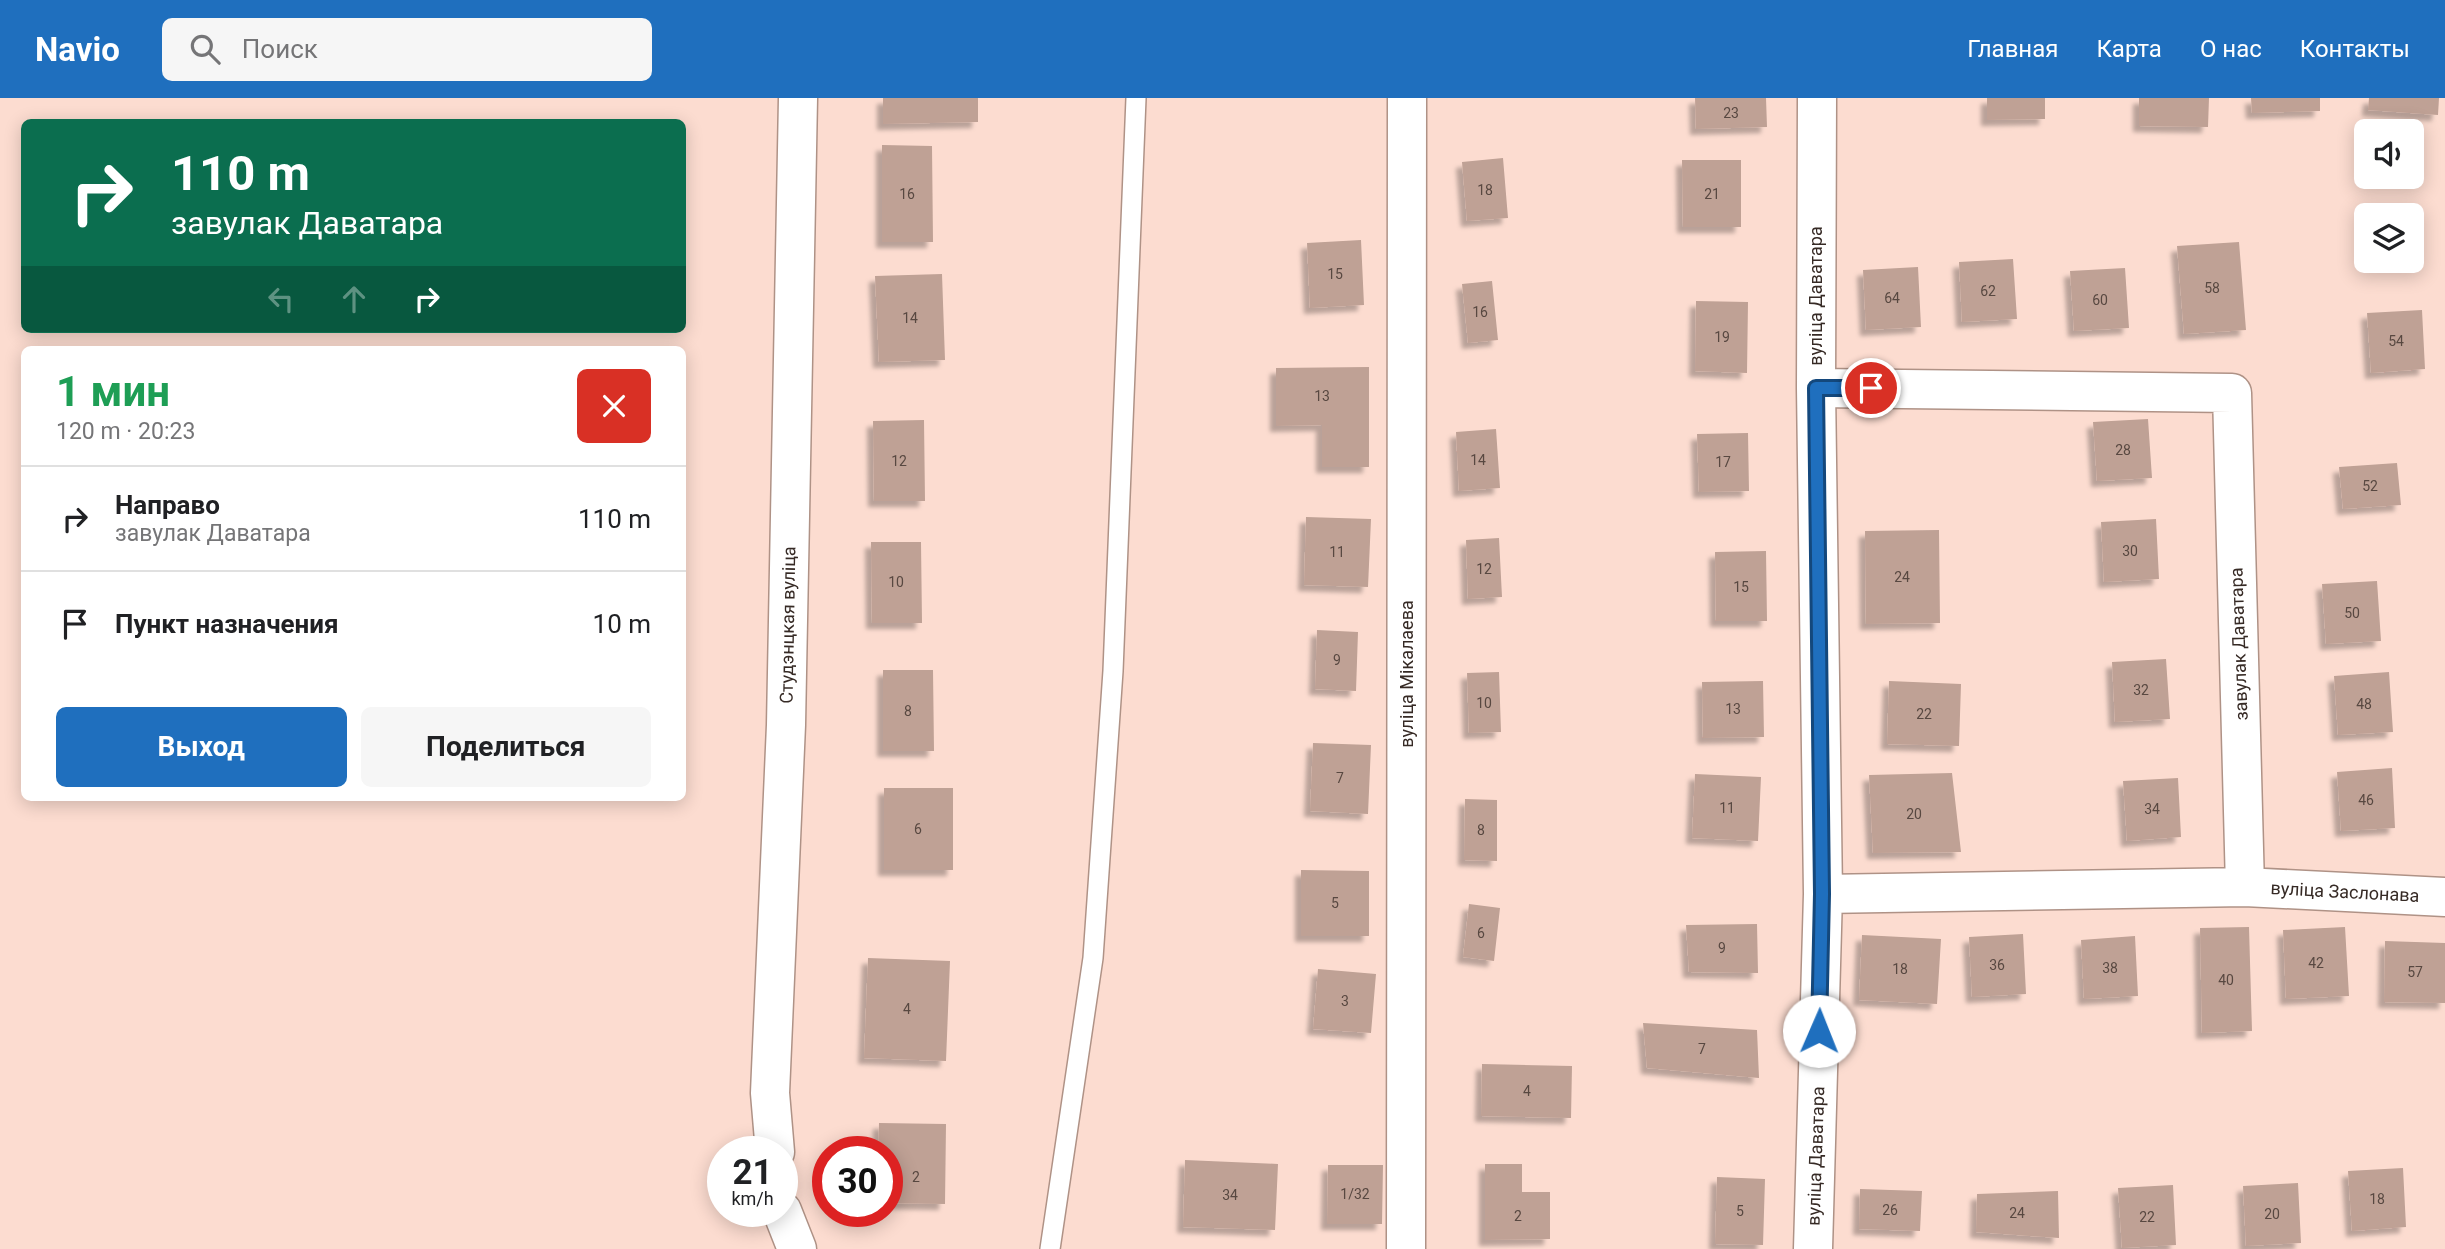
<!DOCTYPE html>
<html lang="ru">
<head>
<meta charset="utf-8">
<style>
  :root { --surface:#fff; --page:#f6f6f6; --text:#202124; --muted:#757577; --line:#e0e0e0; --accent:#1f6fbe }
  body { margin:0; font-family:Roboto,sans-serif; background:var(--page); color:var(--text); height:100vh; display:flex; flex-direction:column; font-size:26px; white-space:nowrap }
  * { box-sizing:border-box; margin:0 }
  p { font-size:23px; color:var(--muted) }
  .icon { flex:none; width:38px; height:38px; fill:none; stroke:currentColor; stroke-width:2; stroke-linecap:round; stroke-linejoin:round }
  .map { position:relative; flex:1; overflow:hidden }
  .drawer { position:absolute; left:21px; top:248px; width:665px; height:455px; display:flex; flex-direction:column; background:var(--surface); border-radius:10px; box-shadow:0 4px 18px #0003 }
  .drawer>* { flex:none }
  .guide { position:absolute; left:21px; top:21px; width:665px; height:214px; border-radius:10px; box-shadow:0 4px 18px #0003; background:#0b6e4f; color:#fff; overflow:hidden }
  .controls { position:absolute; left:2354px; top:21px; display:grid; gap:14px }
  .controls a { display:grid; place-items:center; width:70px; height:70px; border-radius:10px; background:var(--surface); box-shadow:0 4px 18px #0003; font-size:35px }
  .speed { position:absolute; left:707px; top:1038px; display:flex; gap:14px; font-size:35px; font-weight:700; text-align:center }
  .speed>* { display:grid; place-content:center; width:91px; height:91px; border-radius:50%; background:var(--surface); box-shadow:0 4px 18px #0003; line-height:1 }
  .speed small { font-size:18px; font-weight:400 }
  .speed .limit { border:10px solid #d22; background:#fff; color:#111 }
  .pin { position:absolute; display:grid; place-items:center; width:60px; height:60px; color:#fff; margin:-30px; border:4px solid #fff; border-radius:50%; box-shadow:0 2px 7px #0007 }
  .me { position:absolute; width:77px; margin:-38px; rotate:1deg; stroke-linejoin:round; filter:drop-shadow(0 0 5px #0008) }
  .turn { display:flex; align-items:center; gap:24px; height:147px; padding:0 35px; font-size:32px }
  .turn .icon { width:91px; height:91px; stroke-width:2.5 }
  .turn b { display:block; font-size:49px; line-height:60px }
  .lanes { display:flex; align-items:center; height:66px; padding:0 35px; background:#0003; justify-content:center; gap:35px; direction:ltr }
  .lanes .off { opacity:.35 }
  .round { display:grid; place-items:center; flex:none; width:74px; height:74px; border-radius:10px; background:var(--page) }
  .summary { display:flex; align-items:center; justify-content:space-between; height:119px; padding:0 35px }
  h1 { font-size:42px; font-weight:700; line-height:52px; color:#1e9e55 }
  .cta { display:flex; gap:14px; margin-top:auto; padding:14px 35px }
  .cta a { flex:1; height:80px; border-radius:10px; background:var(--accent); color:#fff; font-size:28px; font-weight:700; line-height:80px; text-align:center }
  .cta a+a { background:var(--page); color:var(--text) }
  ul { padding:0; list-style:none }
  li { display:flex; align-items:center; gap:21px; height:105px; padding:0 35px; border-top:2px solid var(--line) }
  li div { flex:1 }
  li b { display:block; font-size:26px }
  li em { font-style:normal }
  header { display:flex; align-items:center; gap:42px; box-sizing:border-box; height:98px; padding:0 35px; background:var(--accent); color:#fff }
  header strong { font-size:33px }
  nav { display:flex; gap:38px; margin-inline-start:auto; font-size:24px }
  .search { width:490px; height:63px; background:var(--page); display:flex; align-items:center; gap:18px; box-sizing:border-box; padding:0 24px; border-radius:10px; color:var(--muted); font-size:26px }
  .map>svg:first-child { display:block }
  .building { fill:#bfa195; filter:url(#shadow) }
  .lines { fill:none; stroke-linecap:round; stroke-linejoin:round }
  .service-casing { stroke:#af9286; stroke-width:22 }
  .minor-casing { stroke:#af9286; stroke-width:41 }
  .service { stroke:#fff; stroke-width:19 }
  .minor { stroke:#fff; stroke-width:38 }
  .route-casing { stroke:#14487c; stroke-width:18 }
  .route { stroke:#1f6fbe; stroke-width:12 }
  .labels { text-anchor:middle; stroke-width:6; stroke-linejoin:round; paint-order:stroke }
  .number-label { font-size:14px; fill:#584841 }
  .street-label { font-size:18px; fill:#362a25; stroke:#fff }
</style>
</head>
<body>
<header>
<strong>Navio</strong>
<div class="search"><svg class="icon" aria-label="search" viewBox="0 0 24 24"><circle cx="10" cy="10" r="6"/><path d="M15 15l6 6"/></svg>Поиск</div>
<nav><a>Главная</a><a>Карта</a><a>О нас</a><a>Контакты</a></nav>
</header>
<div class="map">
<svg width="2445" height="1151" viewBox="0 0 2445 1151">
  <defs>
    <filter id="shadow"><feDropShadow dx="-6" dy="6" stdDeviation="2" flood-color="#0004"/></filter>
  </defs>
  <rect width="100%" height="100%" fill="#fcdcd0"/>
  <path class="building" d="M883 0H978V24L883 26Z
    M1695 0H1766L1767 29 1696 31Z
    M1987 0H2045V21L1987 22Z
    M2139 0H2209L2208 29 2139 28Z
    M2251 0H2320V13L2252 15Z
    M2369 0H2439L2438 17 2368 12Z
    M882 47 932 48 933 144H882Z
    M1503 60 1508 120 1467 123 1462 64Z
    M1682 62H1741V129H1683Z
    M1361 142 1364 207 1310 210 1307 145Z
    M2239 144 2246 232 2184 236 2177 148Z
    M2013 161 2017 221 1962 224 1959 164Z
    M1918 169 1921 229 1866 232 1863 172Z
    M2125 170 2129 230 2074 233 2070 173Z
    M942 176 945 262 879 264 875 178Z
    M1492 183 1498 242 1468 245 1462 186Z
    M1696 203 1748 204 1747 275 1695 273Z
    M2422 212 2425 271 2371 275 2367 215Z
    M1369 269V369H1322V327L1276 328V270Z
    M2148 321 2152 380 2097 383 2093 324Z
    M924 322 925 403H874L873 323Z
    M1496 331 1500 390 1459 393 1456 334Z
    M1748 335 1749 393 1699 394 1697 336Z
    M2397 365 2401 407 2343 411 2339 369Z
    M1306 419 1371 421 1368 489 1304 487Z
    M2156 421 2159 481 2104 484 2101 424Z
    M1939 432 1940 525 1866 526 1865 433Z
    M1499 440 1502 499 1468 501 1466 442Z
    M871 444H921L922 525H872Z
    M1766 453 1767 523H1716L1715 454Z
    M2377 483 2381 543 2326 546 2322 486Z
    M1317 532 1358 534 1356 593 1315 591Z
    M2166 561 2170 621 2115 624 2112 564Z
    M883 572H933L934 653H883Z
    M1499 574 1501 634 1469 635 1467 575Z
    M2389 574 2393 634 2338 637 2334 578Z
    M1763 583 1764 639 1703 640 1702 584Z
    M1889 583 1961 586 1959 648 1887 646Z
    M1313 645 1371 647 1368 716 1310 713Z
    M2392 670 2395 730 2341 733 2337 674Z
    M1952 675 1961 754 1873 755 1869 677Z
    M1695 676 1761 679 1758 743 1692 740Z
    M2178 680 2181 739 2127 743 2123 683Z
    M884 690H953V772H884Z
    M1465 701 1497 702V763L1464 762Z
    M1301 772 1369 773V838H1301Z
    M1469 806 1500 810 1494 863 1463 859Z
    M1757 826 1758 875 1689 874 1686 827Z
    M2249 829 2252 933 2202 935 2200 830Z
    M2345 829 2349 898 2286 901 2283 832Z
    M2023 836 2026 896 1972 899 1969 839Z
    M1862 837 1941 841 1937 906 1859 902Z
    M2135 838 2138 898 2084 901 2081 842Z
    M2385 843 2445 845V905L2384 904Z
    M868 860 950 863 946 963 864 960Z
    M1318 871 1376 876 1371 935 1313 931Z
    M1643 925 1757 932 1759 980 1647 970Z
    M1482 966 1572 968 1571 1020 1481 1018Z
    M879 1025 946 1026 945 1106 887 1105V1054H878Z
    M1185 1062 1278 1066 1275 1132 1183 1129Z
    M1485 1066H1522V1094H1550V1141L1485 1142Z
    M1328 1067H1383L1382 1126H1327Z
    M2403 1070 2406 1129 2352 1133 2348 1073Z
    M1717 1079 1765 1081 1763 1147 1715 1146Z
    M2298 1085 2301 1145 2246 1148 2243 1088Z
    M2173 1087 2176 1147 2122 1150 2118 1090Z
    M1860 1091 1922 1093 1920 1133 1859 1131Z
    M2058 1093 2059 1140 1976 1134 1977 1096Z"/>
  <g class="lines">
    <defs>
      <path id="service" d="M1050 1151 1093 860 1113 573 1136 0"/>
      <path id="minor" d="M1816 290 2232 295 2245 789
        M1823 796 2245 789 2445 799
        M775 1054 770 995 786 627 798 0
        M782 1113 797 1151
        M1406 1151 1407 0
        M1813 1151 1823 796 1816 290 1817 0"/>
    </defs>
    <use href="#service" class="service-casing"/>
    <use href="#minor" class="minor-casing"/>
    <use href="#service" class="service"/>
    <use href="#minor" class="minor"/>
  </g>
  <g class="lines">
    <defs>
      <path id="route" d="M1819 933 1822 796 1816 290H1871"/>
    </defs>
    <use href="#route" class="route-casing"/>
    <use href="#route" class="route"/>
  </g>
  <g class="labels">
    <g class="number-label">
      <text x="1731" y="20">23</text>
      <text x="1485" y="97">18</text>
      <text x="907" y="101">16</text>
      <text x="1712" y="101">21</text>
      <text x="1335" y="181">15</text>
      <text x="2212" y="195">58</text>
      <text x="1988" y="198">62</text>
      <text x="1892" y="205">64</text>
      <text x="2100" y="207">60</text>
      <text x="1480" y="219">16</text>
      <text x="910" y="225">14</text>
      <text x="1722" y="244">19</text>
      <text x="2396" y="248">54</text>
      <text x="1322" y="303">13</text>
      <text x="2123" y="357">28</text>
      <text x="1478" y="367">14</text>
      <text x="899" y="368">12</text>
      <text x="1723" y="369">17</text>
      <text x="2370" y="393">52</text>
      <text x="2130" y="458">30</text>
      <text x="1337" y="459">11</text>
      <text x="1484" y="476">12</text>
      <text x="1902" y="484">24</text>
      <text x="896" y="489">10</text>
      <text x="1741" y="494">15</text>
      <text x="2352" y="520">50</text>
      <text x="1337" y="567">9</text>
      <text x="2141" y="597">32</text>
      <text x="1484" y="610">10</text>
      <text x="2364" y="611">48</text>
      <text x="1733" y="616">13</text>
      <text x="908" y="618">8</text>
      <text x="1924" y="621">22</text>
      <text x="1340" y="685">7</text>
      <text x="2366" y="707">46</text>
      <text x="1727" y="715">11</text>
      <text x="2152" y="716">34</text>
      <text x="1914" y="721">20</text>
      <text x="918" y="736">6</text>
      <text x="1481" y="737">8</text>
      <text x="1335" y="810">5</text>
      <text x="1481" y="840">6</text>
      <text x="1722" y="855">9</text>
      <text x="2316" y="870">42</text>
      <text x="1997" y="872">36</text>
      <text x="2110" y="875">38</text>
      <text x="1900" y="876">18</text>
      <text x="2415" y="879">57</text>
      <text x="2226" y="887">40</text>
      <text x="1345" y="908">3</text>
      <text x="907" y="916">4</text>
      <text x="1702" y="956">7</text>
      <text x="1527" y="998">4</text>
      <text x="916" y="1084">2</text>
      <text x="1355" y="1101">1/32</text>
      <text x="1230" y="1102">34</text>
      <text x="2377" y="1106">18</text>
      <text x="1890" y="1117">26</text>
      <text x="1740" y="1118">5</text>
      <text x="2017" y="1120">24</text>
      <text x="2272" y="1121">20</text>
      <text x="1518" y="1123">2</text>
      <text x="2147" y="1124">22</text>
    </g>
    <g class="street-label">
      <text transform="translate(1816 198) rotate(-90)" y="6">вуліца Даватара</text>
      <text transform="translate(788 527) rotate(-89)" y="6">Студэнцкая вуліца</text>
      <text transform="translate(2239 546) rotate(-92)" y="6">завулак Даватара</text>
      <text transform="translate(1407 576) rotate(-90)" y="6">вуліца Мікалаева</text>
      <text transform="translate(2345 794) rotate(3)" y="6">вуліца Заслонава</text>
      <text transform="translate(1816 1058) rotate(-88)" y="6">вуліца Даватара</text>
    </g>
  </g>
</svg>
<div class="controls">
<a><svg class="icon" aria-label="sound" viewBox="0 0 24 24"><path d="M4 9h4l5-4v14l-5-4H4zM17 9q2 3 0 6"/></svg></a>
<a><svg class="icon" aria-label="layers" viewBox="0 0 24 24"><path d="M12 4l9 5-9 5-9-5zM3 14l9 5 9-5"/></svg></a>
</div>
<div class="speed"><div>21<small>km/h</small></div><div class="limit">30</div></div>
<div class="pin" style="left:1871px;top:290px;background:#d93025"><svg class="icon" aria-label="arrive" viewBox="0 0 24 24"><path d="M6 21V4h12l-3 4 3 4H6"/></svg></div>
<svg class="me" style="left:1819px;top:933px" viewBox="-20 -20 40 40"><circle r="19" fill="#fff"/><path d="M0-13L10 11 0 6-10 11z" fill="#1f6fbe"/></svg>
<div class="guide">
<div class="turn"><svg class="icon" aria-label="right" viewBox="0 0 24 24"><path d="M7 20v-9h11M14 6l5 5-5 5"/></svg><div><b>110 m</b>завулак Даватара</div></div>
<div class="lanes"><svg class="icon off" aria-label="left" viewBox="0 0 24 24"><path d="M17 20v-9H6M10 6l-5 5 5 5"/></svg><svg class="icon off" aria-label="ahead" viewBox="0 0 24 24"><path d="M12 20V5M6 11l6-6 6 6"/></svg><svg class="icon" aria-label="right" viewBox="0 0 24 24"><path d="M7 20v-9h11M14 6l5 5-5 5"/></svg></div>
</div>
<section class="drawer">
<div class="summary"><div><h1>1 мин</h1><p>120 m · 20:23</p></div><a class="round" style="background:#d93025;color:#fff"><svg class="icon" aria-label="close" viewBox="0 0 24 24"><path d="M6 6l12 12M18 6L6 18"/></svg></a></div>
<ul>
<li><svg class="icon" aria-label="right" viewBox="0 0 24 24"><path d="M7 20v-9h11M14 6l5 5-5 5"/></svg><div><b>Направо</b><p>завулак Даватара</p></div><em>110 m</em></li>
<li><svg class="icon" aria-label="arrive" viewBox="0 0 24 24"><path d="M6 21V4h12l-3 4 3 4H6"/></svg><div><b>Пункт назначения</b></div><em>10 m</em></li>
</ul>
<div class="cta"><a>Выход</a><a>Поделиться</a></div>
</section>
</div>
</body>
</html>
